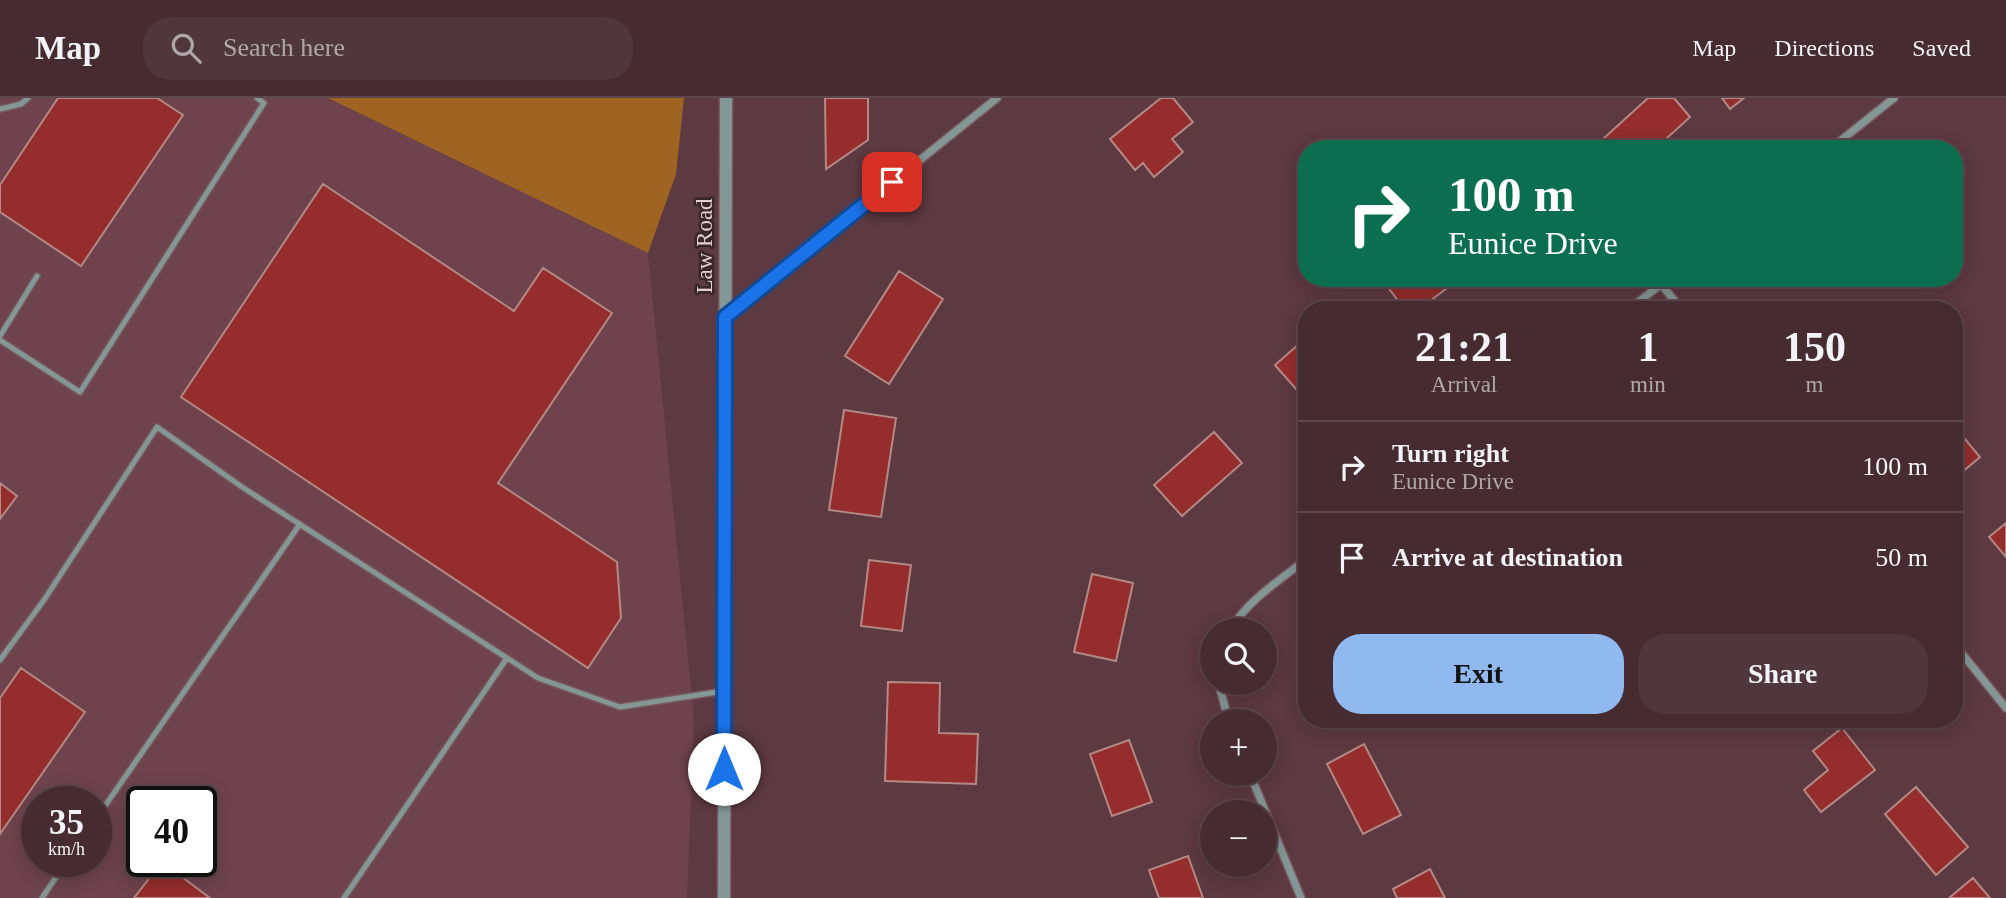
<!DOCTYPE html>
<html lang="en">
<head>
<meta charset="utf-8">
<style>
  :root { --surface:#462b31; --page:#50373d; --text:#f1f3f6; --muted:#b0a7ab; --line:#5e474d; --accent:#90b9f0 }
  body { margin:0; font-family:Georgia,serif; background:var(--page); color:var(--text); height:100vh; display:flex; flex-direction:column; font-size:26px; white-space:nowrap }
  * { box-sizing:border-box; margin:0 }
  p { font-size:23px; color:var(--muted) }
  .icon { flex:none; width:38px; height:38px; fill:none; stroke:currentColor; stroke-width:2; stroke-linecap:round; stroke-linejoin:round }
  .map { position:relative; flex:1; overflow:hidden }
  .sheet { position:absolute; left:1298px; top:203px; width:665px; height:427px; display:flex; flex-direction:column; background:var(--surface); border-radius:28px; box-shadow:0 4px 18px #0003,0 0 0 2px var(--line) }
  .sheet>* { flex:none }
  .guide { position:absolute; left:1298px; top:42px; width:665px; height:147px; border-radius:28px; box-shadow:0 4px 18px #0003,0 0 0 2px var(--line); background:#0b6e4f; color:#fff; overflow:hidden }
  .tools { position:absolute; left:1200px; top:520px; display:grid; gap:14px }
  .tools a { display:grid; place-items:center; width:77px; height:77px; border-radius:50%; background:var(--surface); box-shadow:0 4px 18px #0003,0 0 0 2px var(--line); font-size:35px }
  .speed { position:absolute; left:21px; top:688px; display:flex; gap:14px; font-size:35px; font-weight:700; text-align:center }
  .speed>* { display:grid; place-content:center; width:91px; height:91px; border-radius:50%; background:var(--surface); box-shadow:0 4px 18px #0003,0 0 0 2px var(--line); line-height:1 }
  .speed small { font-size:18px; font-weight:400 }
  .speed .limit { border:4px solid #111; border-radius:10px; background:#fff; color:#111 }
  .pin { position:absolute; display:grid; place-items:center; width:60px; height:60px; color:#fff; margin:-30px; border-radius:14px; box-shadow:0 4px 10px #0006 }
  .me { position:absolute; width:77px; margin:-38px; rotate:0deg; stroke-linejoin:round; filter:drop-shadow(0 0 5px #0008) }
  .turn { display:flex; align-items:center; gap:24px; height:147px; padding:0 35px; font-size:32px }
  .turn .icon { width:91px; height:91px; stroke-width:2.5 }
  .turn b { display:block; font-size:49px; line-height:60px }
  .eta { display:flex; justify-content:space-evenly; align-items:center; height:119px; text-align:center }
  .eta b { font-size:42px; font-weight:700; line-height:49px }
  .button { display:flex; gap:14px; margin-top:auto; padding:14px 35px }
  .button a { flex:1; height:80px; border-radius:28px; background:var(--accent); color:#111; font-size:28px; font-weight:700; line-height:80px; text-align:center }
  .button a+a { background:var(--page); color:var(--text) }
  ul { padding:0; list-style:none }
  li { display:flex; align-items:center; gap:21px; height:91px; padding:0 35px; border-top:2px solid var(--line) }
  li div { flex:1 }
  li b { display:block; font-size:26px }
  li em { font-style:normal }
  header { display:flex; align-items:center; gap:42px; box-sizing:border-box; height:98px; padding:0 35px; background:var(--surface); border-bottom:2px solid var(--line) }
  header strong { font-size:33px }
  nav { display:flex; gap:38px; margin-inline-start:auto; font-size:24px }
  .search { width:490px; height:63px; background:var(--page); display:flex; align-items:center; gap:18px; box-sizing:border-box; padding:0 24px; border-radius:28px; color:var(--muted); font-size:26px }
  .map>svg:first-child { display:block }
  .built { fill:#6e434d; fill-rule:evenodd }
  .forest { fill:#9f6421 }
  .building { fill:#942d2c; stroke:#b38985; stroke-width:2 }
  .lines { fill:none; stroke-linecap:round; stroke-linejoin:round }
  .service-casing { stroke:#78575e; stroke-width:8 }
  .minor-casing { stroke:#78575e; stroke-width:10 }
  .tertiary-casing { stroke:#78575e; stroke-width:15 }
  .service { stroke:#839794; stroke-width:5 }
  .minor { stroke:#839794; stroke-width:7 }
  .tertiary { stroke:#839794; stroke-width:12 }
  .route-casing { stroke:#114b97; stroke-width:18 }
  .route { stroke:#1a73e8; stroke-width:12 }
  .labels { text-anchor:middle; stroke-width:5; stroke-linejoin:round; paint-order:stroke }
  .street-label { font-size:23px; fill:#e5ced2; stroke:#37262a }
</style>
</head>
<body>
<header>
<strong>Map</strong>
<div class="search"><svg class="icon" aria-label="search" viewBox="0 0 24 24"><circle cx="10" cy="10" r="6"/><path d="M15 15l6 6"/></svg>Search here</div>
<nav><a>Map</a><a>Directions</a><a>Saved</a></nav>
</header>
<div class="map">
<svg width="2006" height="800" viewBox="0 0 2006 800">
  <rect width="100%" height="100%" fill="#5d3941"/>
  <path class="built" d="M0 0H328L648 155 694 621 687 800H0ZM37 704H96V763H37ZM142 704H201V763H142Z"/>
  <path class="forest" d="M328 0H684L676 76 648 155Z"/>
  <path class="building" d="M58 0H157L183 17 81 168 0 114V87Z
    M825 0H868V42L826 71Z
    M1161 0H1173L1193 24 1172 41 1183 54 1154 79 1143 65 1135 72 1110 41Z
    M1648 0H1674L1690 19 1655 51H1612L1603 41Z
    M1722 0H1744L1730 11Z
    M323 86 514 213 543 170 612 215 498 385 617 464 621 520 588 570 181 299Z
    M899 173 943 201 889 286 845 258Z
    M1381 180H1452L1455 184 1418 212H1405Z
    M1307 239V295L1303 299 1275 267Z
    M844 312 896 320 881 419 829 412Z
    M1955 329 1980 359 1955 380Z
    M1214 334 1242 365 1182 418 1154 387Z
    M0 385 17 398 0 421Z
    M2006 425V459L1989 439Z
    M869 462 911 467 902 533 861 528Z
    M1092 476 1133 485 1116 563 1074 554Z
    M21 570 85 614 0 736V600Z
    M888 584 940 585 939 635 978 636 976 686 885 683Z
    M1842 630 1875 672 1821 714 1804 692 1828 672 1813 653Z
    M1129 642 1152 704 1112 718 1090 656Z
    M1364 646 1401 717 1363 736 1327 666Z
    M1916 689 1968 749 1936 777 1885 716Z
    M1188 758 1203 800H1159L1149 772Z
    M162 764 210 800H134Z
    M1430 771 1445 800H1397L1393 791Z
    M1973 780 1990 800H1949Z"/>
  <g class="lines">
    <defs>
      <path id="service" d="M0 11 21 6 28 0
        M0 238 37 178
        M0 242 80 294 264 5 257 0
        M0 562 44 502 157 329 242 389 538 580 620 609 724 593
        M96 721 300 426
        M42 800 67 763
        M344 800 507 560"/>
      <path id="minor" d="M1830 51 1894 0
        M1661 186 1682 212
        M1628 212 1669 180
        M725 219 997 0
        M1230 532C1248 502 1280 482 1307 461
        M1955 547 2006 610
        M1218 584 1229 623
        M1250 676 1301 800"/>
      <path id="tertiary" d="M724 800 726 0"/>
    </defs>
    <use href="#service" class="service-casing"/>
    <use href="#minor" class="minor-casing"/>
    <use href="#tertiary" class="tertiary-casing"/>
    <use href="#service" class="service"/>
    <use href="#minor" class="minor"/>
    <use href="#tertiary" class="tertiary"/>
  </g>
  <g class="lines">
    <defs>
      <path id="route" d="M724 671 725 219 892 84"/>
    </defs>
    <use href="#route" class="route-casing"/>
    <use href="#route" class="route"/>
  </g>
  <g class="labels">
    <g class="street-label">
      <text transform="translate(704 148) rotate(-90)" y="8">Law Road</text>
    </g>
  </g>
</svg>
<div class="tools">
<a><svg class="icon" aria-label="search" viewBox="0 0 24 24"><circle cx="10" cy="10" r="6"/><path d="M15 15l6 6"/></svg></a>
<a>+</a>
<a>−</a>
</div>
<div class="speed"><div>35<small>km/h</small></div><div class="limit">40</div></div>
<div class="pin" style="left:892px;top:84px;background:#d93025"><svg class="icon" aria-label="arrive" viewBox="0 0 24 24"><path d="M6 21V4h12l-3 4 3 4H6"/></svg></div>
<svg class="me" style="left:724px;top:671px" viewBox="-20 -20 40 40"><circle r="19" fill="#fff"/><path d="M0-13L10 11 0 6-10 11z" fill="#1a73e8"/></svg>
<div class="guide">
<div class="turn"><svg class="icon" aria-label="right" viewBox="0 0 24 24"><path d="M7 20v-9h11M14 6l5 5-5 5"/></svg><div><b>100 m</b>Eunice Drive</div></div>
</div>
<section class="sheet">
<div class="eta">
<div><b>21:21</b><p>Arrival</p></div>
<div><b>1</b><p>min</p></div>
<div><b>150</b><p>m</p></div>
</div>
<ul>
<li><svg class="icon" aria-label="right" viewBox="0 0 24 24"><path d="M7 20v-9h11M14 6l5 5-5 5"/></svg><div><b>Turn right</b><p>Eunice Drive</p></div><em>100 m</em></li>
<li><svg class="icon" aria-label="arrive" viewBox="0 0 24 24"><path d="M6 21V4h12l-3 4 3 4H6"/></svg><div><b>Arrive at destination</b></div><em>50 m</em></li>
</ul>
<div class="button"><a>Exit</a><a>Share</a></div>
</section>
</div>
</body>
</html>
